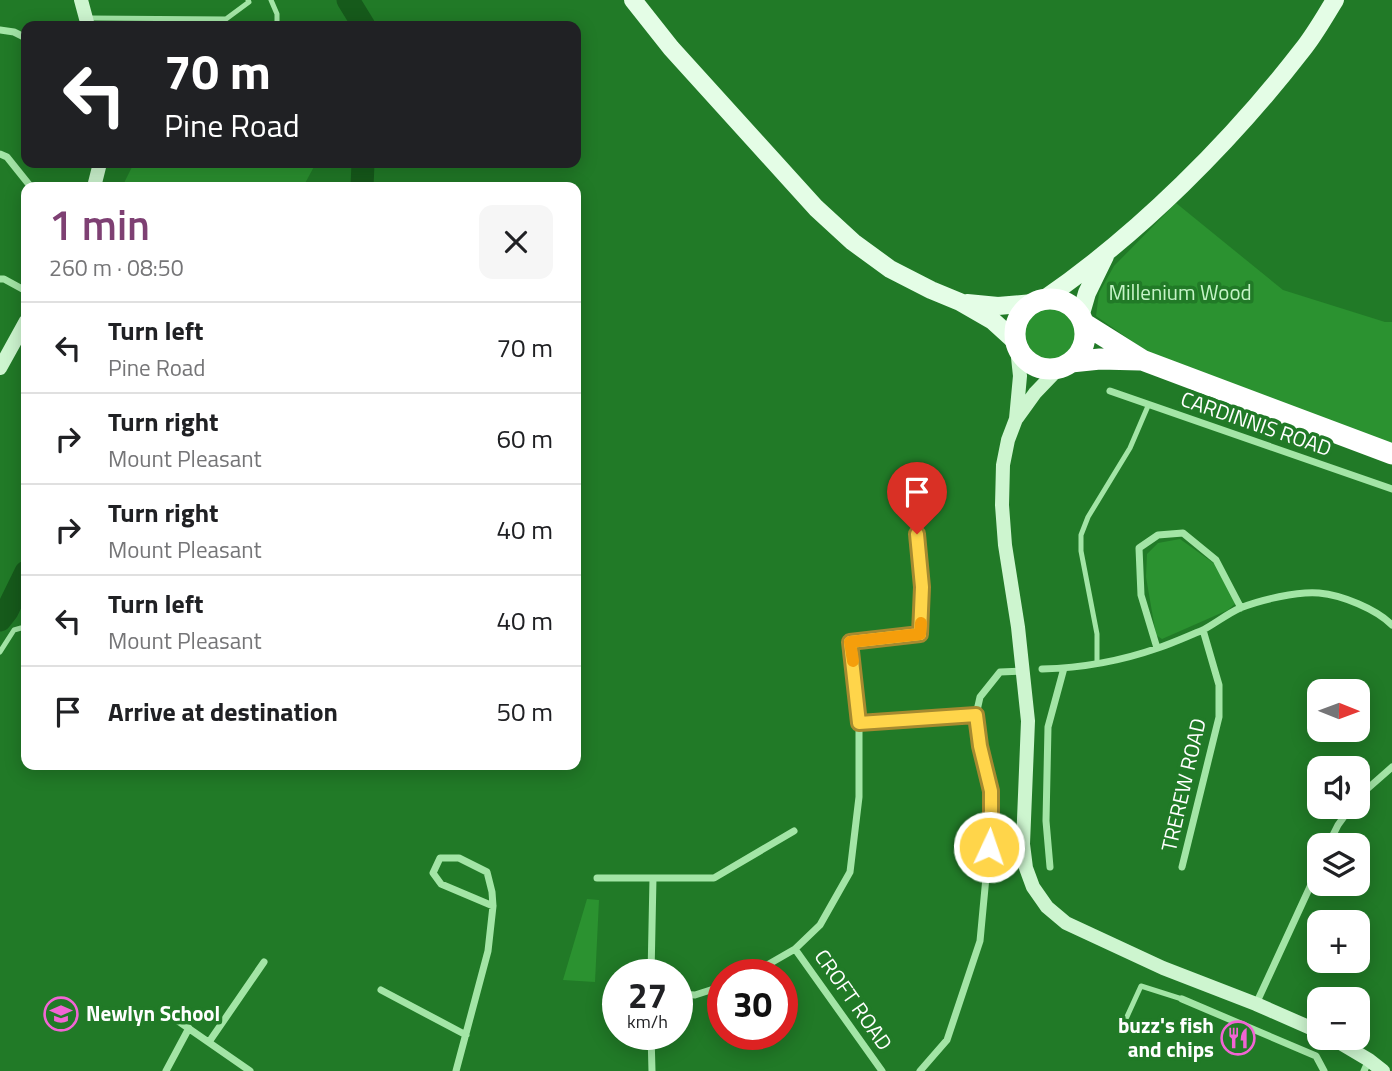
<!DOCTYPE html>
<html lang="en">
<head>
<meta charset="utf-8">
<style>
  :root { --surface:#fff; --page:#f6f6f6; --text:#202124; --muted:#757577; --line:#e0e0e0; --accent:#7e4073 }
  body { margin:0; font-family:"Titillium Web",sans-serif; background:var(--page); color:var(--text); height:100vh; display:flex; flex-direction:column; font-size:26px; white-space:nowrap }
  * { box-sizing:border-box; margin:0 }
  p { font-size:23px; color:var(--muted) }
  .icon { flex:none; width:38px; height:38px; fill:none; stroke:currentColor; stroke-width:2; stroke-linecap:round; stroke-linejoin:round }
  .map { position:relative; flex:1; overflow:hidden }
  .panel { position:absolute; left:21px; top:182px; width:560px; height:588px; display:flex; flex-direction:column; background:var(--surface); border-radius:14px; box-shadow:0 4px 18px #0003 }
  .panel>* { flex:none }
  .top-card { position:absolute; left:21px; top:21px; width:560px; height:147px; border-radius:14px; box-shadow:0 4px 18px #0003; background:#202124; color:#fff; overflow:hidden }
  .needle { width:46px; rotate:91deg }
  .tools { position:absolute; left:1307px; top:679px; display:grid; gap:14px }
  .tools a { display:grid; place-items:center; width:63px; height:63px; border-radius:14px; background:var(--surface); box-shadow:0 4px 18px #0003; font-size:35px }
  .speed { position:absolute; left:602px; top:959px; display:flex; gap:14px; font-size:35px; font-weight:700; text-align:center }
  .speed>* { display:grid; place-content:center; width:91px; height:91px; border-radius:50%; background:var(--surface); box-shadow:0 4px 18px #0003; line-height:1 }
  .speed small { font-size:18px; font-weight:400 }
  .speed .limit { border:10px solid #d22; background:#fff; color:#111 }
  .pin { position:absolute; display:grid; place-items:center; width:60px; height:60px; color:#fff; margin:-72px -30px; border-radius:50% 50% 50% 0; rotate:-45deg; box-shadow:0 0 7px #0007 }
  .pin .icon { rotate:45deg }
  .me { position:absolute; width:77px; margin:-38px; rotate:3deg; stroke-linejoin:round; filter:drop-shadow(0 0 5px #0008) }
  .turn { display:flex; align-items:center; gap:24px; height:147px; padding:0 28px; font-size:32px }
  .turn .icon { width:91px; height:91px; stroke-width:2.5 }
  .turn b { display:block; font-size:49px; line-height:60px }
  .round { display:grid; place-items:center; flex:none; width:74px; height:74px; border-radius:14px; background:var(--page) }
  .overview { display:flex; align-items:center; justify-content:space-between; height:119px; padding:0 28px }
  h1 { font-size:42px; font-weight:600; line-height:52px; color:var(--accent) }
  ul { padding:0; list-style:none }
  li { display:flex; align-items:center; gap:21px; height:91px; padding:0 28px; border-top:2px solid var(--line) }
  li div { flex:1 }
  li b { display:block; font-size:26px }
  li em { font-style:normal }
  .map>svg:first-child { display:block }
  .green { fill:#2b9230 }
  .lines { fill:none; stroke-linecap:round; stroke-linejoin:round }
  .river { stroke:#165a1b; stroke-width:23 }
  .lane { stroke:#a3e5a6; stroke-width:5 }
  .street { stroke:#a3e5a6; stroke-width:7 }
  .secondary { stroke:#cdf5cf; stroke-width:14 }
  .primary { stroke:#e4fde6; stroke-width:18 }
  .highway { stroke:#fff; stroke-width:21 }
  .route-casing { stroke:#a68a30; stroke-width:18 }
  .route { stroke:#ffd54a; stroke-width:12 }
  .slow { stroke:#f59e0b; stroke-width:12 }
  .labels { text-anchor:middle; stroke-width:7; stroke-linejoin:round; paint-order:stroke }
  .park-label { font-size:21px; fill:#c6f4c8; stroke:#217a27 }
  .street-label { font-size:21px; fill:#fff; stroke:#217a27 }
  .poi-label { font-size:21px; font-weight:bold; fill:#fff; stroke:#217a27; text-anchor:start }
</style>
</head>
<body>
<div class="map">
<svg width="1392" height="1071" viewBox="0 0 1392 1071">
  <rect width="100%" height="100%" fill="#217a27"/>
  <path class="green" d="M134 163H316L303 187H122Z
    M1176 203 1283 290 1385 322H1392V445L1146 351 1096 316 1099 293 1114 266Z
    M1023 336a27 27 0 1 1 54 0a27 27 0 1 1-54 0Z
    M1180 539 1219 567 1236 603 1228 610 1162 639 1156 635 1146 577 1147 554 1158 543Z
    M587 899 599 900 595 982 563 980Z"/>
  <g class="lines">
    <path class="river" d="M348 0 364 26
      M362 187 363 163
      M0 620 7 611 26 572"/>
    <path class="lane" d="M271 0 277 14V26
      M89 18 226 19 249 2 248 0
      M0 652 14 630 21 628 26 630
      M1097 663V634L1081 551V535L1088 517 1130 448 1148 406
      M1125 1021 1141 986 1182 999"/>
    <path class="street" d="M0 30 14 32 26 38
      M0 154 7 157 31 187
      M0 279H4L26 291
      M1110 391 1392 489
      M1157 648 1141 595 1139 548 1158 535 1183 533 1216 560 1241 608
      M1042 669C1081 668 1121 661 1158 648 1173 643 1188 636 1203 630 1216 623 1227 614 1240 608 1260 600 1298 591 1319 593 1342 595 1376 609 1392 625
      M859 723 976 715
      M1358 797 1392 767
      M1328 845 1338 825 1351 807
      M1050 867 1046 821 1048 727 1064 668
      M1182 867 1219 717V685L1203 630
      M597 878H714L794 831
      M795 949 882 1071
      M651 975 653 878
      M750 975 795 949 820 925 850 872 859 797V723L851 642 920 634 922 587 917 534
      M381 990 466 1035
      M677 994 695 995 723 986
      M1182 999 1316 1056 1324 1071
      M1256 1004 1320 865
      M165 1012 250 1071
      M651 1034 652 1071
      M209 1042 264 962
      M166 1071 189 1028
      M456 1071 488 951 493 906 492 892 487 872 459 858H440L433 873 441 884 493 906
      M920 1071 947 1040 980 941 991 824V791L980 746 976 715 980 697 1000 672 1023 671
      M1364 1071 1369 1060"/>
    <path class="secondary" d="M81 0 88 26
      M94 187 100 163
      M1017 348 1020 376 1016 419 1008 440 1003 465 1002 505 1005 545 1018 627 1028 721 1023 844 1026 868 1033 887 1047 907 1066 923 1163 968 1256 1004 1320 1032
      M0 368 26 321
      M1017 418 1035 393 1059 368
      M1332 1038 1369 1060 1383 1071"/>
    <path class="primary" d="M633 0 671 48 816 208 853 242 890 269 931 290 960 302 993 321 1015 341
      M1043 300C1139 234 1232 141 1303 49 1315 34 1325 16 1335 0
      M967 303 998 306 1033 303
      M1080 317 1087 293 1105 256"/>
    <path class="highway" d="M1015 334a35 35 0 1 1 70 0a35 35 0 1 1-70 0Z
      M1083 323 1142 360 1392 454
      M1071 362 1100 359 1140 360"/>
  </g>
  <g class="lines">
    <defs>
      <path id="route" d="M917 534 922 587 920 634 850 642 859 723 976 715 980 746 991 791V824L989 847"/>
    </defs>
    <use href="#route" class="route-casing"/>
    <use href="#route" class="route"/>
    <path class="slow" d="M853 661 850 642 920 634 921 623"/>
  </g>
  <defs>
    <symbol id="school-ring" viewBox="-11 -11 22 22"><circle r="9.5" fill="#217a27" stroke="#f265d4" stroke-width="1.5"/><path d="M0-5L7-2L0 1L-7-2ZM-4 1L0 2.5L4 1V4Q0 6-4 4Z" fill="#f265d4"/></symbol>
    <symbol id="restaurant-ring" viewBox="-11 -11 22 22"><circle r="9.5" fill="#217a27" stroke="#f265d4" stroke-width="1.5"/><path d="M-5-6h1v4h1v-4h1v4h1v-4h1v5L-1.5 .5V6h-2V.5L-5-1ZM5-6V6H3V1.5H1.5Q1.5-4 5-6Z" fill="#f265d4"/></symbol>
  </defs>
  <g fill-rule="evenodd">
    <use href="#school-ring" x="42" y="995" width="38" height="38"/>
    <use href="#restaurant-ring" x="1219" y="1019" width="38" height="38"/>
  </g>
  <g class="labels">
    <g class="park-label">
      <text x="1180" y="300">Millenium Wood</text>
    </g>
    <g class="street-label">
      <text transform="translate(1256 424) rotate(19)" y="7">CARDINNIS ROAD</text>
      <text transform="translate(1184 785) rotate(-77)" y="7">TREREW ROAD</text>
      <text transform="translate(853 1000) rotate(55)" y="7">CROFT ROAD</text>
    </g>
    <g class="poi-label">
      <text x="86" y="1021">Newlyn School</text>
      <text x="1214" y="1033" text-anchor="end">buzz's fish<tspan x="1214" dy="24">and chips</tspan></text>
    </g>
  </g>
</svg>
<div class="tools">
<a><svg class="needle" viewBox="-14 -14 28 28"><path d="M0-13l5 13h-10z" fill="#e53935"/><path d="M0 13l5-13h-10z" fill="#757577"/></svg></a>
<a><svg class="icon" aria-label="sound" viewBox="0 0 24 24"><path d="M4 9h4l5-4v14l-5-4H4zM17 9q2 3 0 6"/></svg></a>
<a><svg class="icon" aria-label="layers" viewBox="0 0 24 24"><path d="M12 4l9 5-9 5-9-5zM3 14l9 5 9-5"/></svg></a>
<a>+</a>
<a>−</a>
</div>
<div class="speed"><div>27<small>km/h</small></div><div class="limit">30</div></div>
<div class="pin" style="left:917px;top:534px;background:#d93025"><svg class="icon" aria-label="arrive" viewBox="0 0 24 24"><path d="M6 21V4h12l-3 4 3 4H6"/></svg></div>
<svg class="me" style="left:989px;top:847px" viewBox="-20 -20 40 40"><circle r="17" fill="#ffd54a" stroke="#fff" stroke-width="3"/><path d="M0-11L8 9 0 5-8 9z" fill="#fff"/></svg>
<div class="top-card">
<div class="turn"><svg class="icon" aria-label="left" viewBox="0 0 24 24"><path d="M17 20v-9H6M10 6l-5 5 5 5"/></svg><div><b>70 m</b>Pine Road</div></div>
</div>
<section class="panel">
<div class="overview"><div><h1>1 min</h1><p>260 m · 08:50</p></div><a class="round"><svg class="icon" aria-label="close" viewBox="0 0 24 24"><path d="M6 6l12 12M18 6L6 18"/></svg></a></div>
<ul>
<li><svg class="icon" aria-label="left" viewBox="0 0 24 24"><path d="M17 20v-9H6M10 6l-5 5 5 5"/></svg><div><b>Turn left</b><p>Pine Road</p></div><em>70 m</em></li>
<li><svg class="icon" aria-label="right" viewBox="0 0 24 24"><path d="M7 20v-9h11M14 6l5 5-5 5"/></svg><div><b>Turn right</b><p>Mount Pleasant</p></div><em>60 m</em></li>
<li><svg class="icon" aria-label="right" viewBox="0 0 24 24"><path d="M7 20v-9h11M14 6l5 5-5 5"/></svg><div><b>Turn right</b><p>Mount Pleasant</p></div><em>40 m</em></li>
<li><svg class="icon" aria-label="left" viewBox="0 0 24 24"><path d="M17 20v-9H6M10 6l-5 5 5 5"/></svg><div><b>Turn left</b><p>Mount Pleasant</p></div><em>40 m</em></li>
<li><svg class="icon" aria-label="arrive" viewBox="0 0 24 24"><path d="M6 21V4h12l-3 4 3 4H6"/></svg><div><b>Arrive at destination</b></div><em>50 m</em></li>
</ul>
</section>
</div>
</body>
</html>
